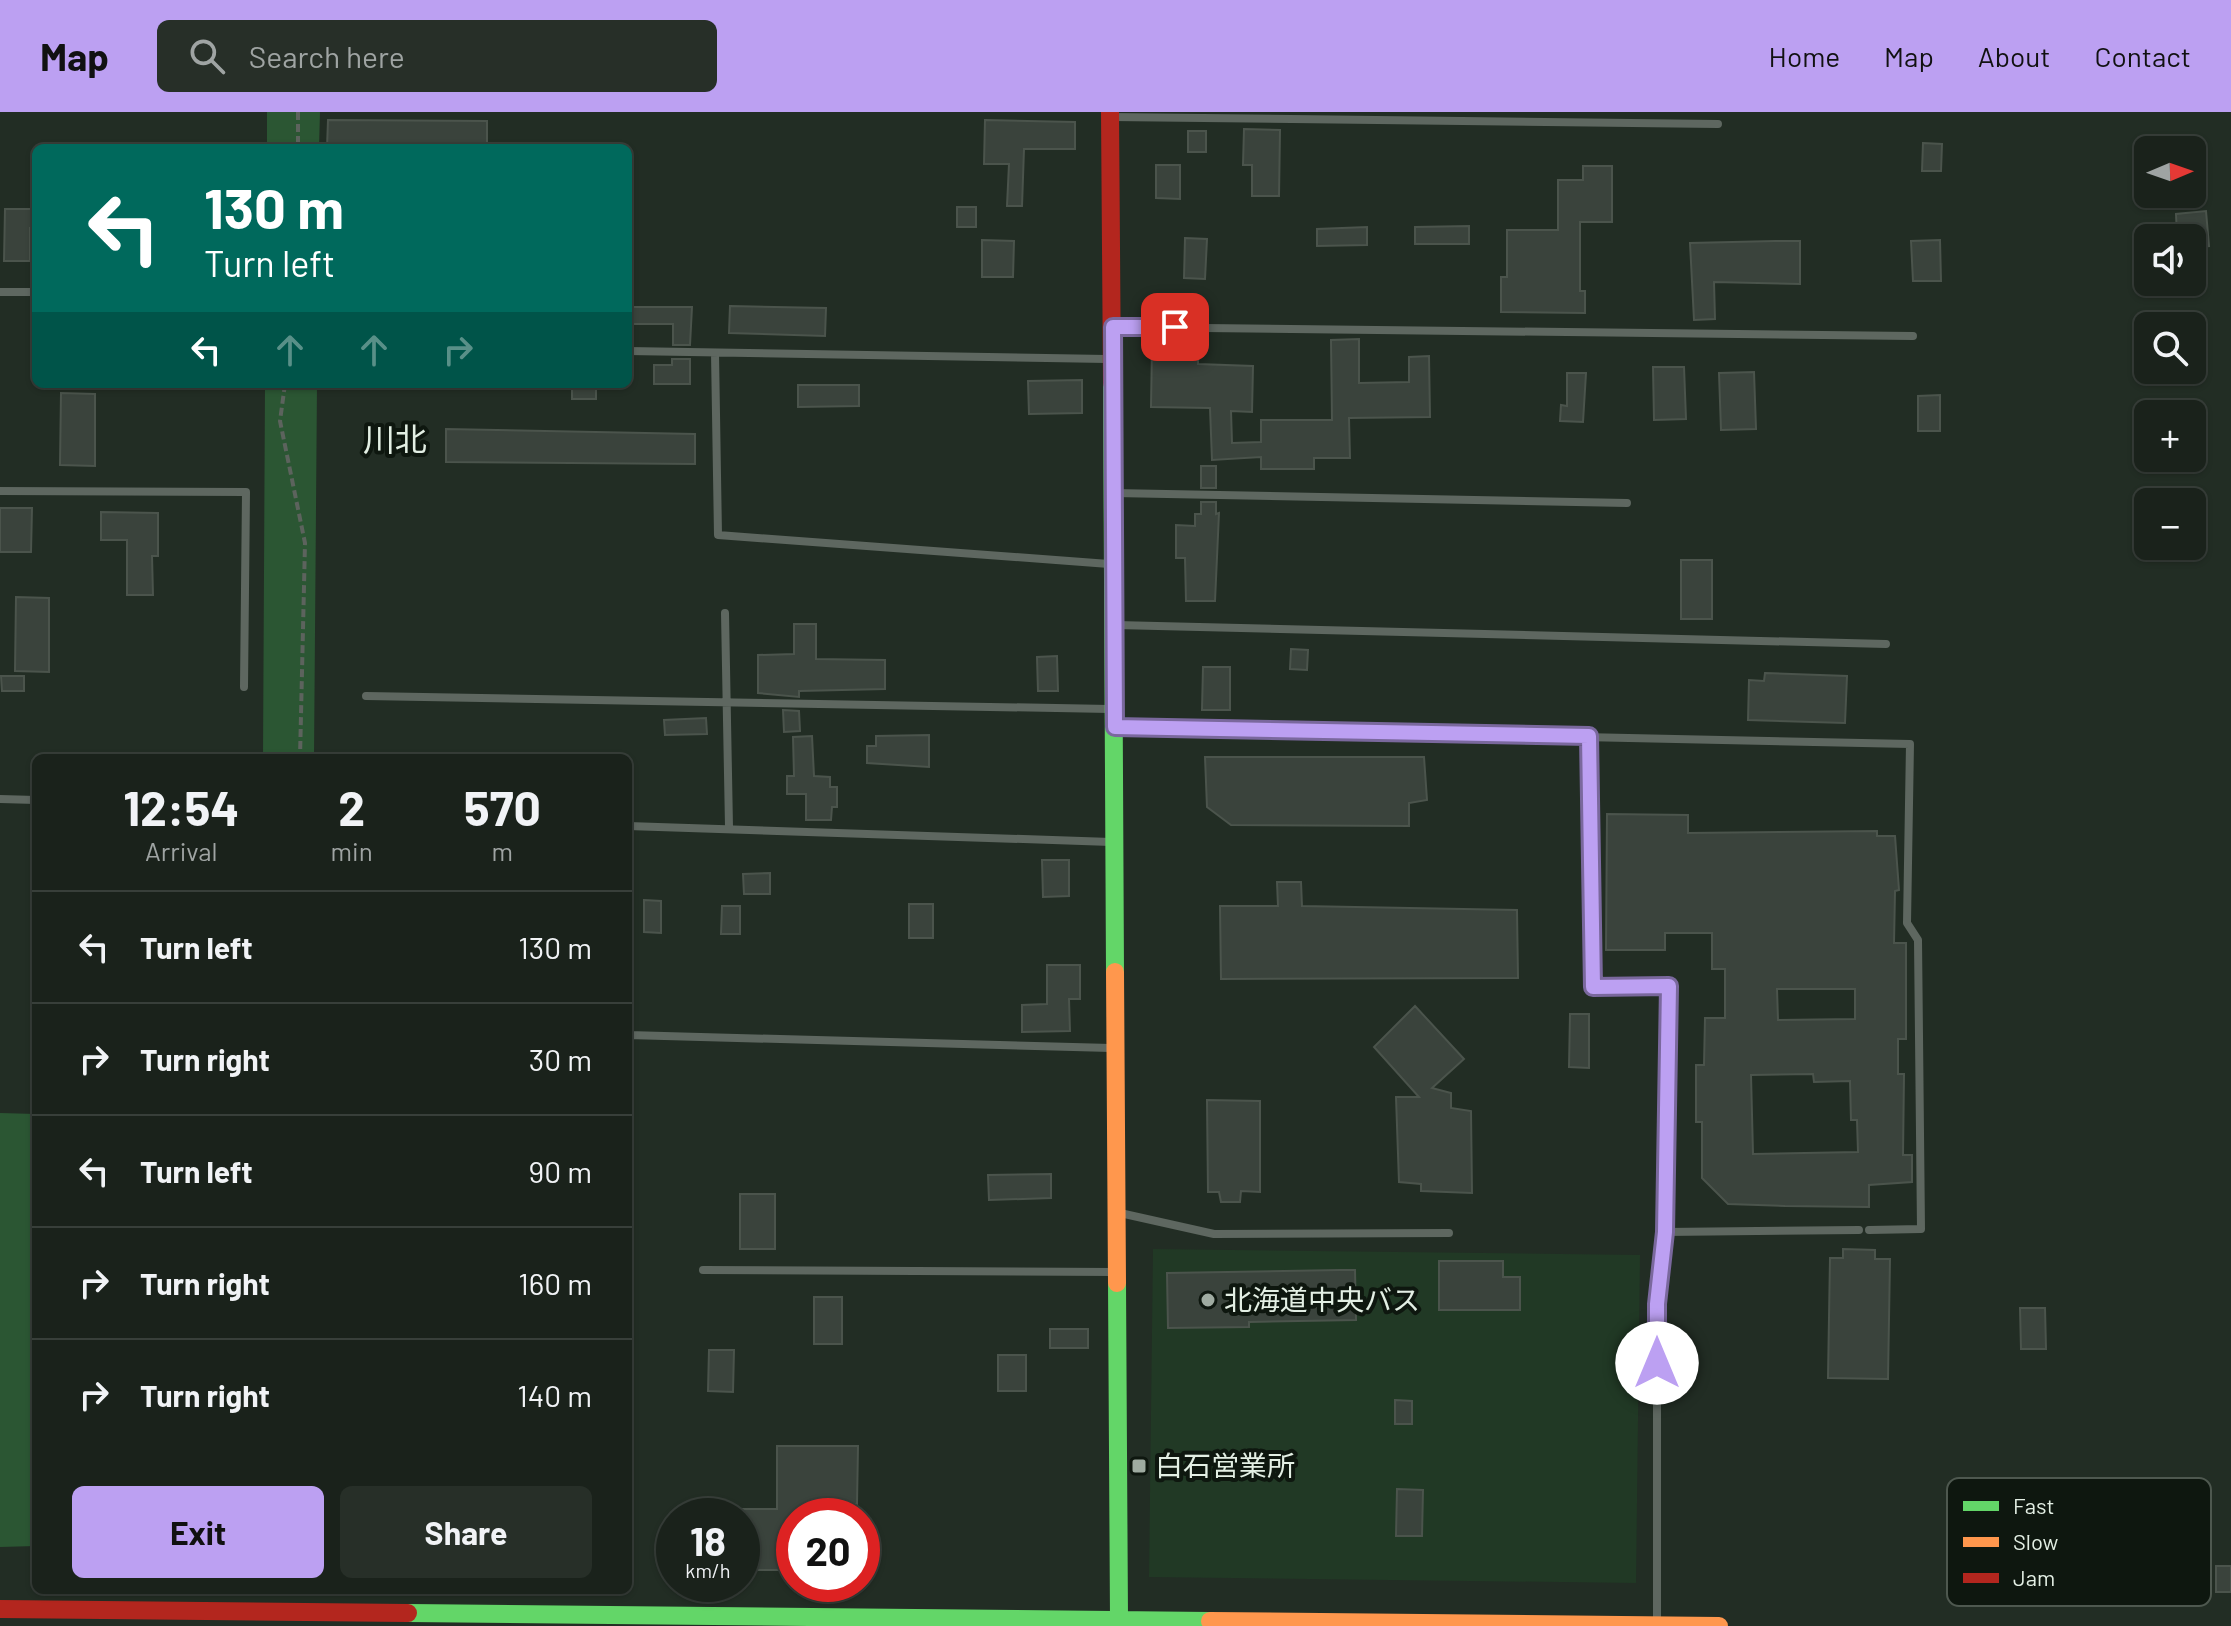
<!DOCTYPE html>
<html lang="en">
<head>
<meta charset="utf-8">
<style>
  :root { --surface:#1a221b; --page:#272f28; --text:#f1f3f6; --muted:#9fa4a3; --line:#383f3a; --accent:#bca0f2 }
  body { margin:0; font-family:Barlow,"Noto Sans JP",sans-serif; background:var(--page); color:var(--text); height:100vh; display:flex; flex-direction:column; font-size:30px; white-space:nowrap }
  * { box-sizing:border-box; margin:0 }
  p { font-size:26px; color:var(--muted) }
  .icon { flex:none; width:44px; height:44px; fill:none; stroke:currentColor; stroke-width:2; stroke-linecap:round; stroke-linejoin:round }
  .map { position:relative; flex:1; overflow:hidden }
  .side { position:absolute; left:32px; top:642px; width:600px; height:840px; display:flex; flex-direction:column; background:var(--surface); border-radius:12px; box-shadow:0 2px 6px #0004,0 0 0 2px var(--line) }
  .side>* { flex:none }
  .hud { position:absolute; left:32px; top:32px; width:600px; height:244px; border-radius:12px; box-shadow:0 2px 6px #0004,0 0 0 2px var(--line); background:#00695c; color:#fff; overflow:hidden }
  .needle { width:52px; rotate:88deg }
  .tools { position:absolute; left:2134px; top:24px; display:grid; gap:16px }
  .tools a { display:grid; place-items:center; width:72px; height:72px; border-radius:12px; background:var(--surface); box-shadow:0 2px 6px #0004,0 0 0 2px var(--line); font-size:40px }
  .speed { position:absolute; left:656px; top:1386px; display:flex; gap:16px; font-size:40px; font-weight:700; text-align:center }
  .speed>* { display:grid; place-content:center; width:104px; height:104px; border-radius:50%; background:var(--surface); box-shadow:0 2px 6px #0004,0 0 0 2px var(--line); line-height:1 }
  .speed small { font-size:20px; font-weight:400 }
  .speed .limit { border:12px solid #d22; background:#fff; color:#111 }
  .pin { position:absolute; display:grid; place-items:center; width:68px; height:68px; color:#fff; margin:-34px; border-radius:16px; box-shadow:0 4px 12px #0006 }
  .me { position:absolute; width:88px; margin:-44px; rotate:0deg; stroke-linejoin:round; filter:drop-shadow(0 0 6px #0008) }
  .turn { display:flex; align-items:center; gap:28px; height:168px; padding:0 40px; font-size:36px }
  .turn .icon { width:104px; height:104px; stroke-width:2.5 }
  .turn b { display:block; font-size:56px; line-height:68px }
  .lanes { display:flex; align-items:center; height:76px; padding:0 40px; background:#0003; justify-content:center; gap:40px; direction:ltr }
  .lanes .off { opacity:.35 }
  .eta { display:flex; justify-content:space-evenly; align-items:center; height:136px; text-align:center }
  .eta b { font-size:48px; font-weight:700; line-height:56px }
  .button { display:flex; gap:16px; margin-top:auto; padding:16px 40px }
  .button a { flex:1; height:92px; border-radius:12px; background:var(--accent); color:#111; font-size:32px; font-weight:700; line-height:92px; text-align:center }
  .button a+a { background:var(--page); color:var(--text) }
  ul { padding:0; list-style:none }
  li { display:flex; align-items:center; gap:24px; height:112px; padding:0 40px; border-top:2px solid var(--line) }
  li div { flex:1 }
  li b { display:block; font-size:30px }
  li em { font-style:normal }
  header { display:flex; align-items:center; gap:48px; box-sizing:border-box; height:112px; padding:0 40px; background:var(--accent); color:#111 }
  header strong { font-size:38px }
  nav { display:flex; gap:44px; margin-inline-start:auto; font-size:28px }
  .search { width:560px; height:72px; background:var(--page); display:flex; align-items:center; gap:20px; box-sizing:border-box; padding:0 28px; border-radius:12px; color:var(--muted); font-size:30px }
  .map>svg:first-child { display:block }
  .built { fill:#213925 }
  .green { fill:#2b5633 }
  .building { fill:#3a433c; stroke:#4b544c; stroke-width:2; fill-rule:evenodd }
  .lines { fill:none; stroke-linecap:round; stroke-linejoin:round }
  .path { stroke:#5c635d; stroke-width:4; stroke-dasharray:8 4; stroke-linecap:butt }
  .lane { stroke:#5e6760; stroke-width:8 }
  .fast { stroke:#63d668; stroke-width:18 }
  .slow { stroke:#ff974d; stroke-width:18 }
  .jam { stroke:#b3261e; stroke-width:18 }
  .route-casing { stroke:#7a689d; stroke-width:20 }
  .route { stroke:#bca0f2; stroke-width:14 }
  .poi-dot { fill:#9faba1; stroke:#0e170f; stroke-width:3 }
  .labels { text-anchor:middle; stroke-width:8; stroke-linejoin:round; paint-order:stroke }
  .poi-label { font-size:28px; fill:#e3efe4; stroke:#0e170f; text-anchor:start }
  .quarter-label { font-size:32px; fill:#e3efe4; stroke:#0e170f }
  .key { fill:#0e170f; stroke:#4e584f; stroke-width:2 }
  .key-label { font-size:22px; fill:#e3efe4 }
</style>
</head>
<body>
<header>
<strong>Map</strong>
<div class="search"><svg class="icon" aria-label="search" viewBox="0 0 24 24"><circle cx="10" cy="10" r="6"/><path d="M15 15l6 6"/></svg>Search here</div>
<nav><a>Home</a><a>Map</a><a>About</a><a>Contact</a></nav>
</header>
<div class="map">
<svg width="2231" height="1514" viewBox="0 0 2231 1514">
  <rect width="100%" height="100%" fill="#222d24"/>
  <path class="built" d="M1153 1137 1640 1143 1636 1471 1149 1465Z"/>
  <path class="green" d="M267 0H320L319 36H267Z
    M265 272H317L314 646H263Z
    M0 1001 36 1002V1434L0 1435Z"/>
  <path class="building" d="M328 8 487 9V36H327Z
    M985 8 1075 10V37H1024L1022 94H1007L1009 52H984Z
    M1244 17 1280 18 1279 84H1252V53H1243Z
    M1188 19H1206V40H1188Z
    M1923 31 1942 32 1941 59H1922Z
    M1156 53H1180V87L1156 86Z
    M1583 54H1612V110H1580V179H1585V201L1501 200V165H1507V118H1558V68H1583Z
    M957 95H976V115H957Z
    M5 97H36V116H30V149H4Z
    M2206 99 2209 134 2192 136V126H2177L2176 102Z
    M1469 114V132H1415V115Z
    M1367 115V133L1317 134V117Z
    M1185 126 1207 127 1205 167 1184 166Z
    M982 128 1014 129 1013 165H982Z
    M1940 128 1941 169H1913L1911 129Z
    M1775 129H1800V172L1714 170 1715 207 1694 208 1690 131Z
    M730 194 826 196 825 224 729 221Z
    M628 195H692L690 233H673V212H628Z
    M1359 227V271L1409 270V245L1429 244 1430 305 1349 306 1350 346H1314V357H1261V345L1212 348 1210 296 1151 295 1152 236 1198 237V252L1253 254 1252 300 1231 299 1232 331 1261 330V308H1332L1331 228Z
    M672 247H690V272H654V253H672Z
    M1653 255H1684L1686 307 1654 308Z
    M1754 260 1756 317 1721 318 1719 261Z
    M1567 261H1586L1583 310 1560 309 1561 293 1567 294Z
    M1082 268V301L1029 302 1028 269Z
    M572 272H596V287H572Z
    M798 273H859V294L798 295Z
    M61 281 95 282V354L60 353Z
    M1940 283V319H1918V284Z
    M446 317 695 322V352L446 350Z
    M1201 354H1216V376H1201Z
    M1201 390H1216V402L1219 401 1215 489H1186L1185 446H1176V413L1195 414V402H1201Z
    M0 396H32L31 440H0Z
    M101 400 158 401V444H152L153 483H127V428H101Z
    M1681 448H1712V507H1681Z
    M16 485 49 486V560L15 559Z
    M794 512H816V547L885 548V577L799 579V585L758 581V543L794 542Z
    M1291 537 1308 538 1307 558 1290 557Z
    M1057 544 1058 579H1038L1037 545Z
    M1203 555H1230V598H1202Z
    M1765 561 1847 564 1845 611 1748 608 1749 568 1764 569Z
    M1 564H24V579H2Z
    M783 598 799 599 800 619 784 620Z
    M706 606 707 622 665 623 664 608Z
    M929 623V655L867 651V634H876V624Z
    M812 624 814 664 830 665V675H837V695H832L831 708H806V682H787V664H794L793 625Z
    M1205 645H1424L1427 688 1409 691V714L1231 713 1207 695Z
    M1607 702 1688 703V721L1877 719V724H1895L1899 778 1895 779 1894 831H1906V927H1898V962H1904L1903 1043H1912V1070L1869 1073V1095L1785 1094 1728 1092 1702 1066V1010H1696V953H1704L1705 906H1725V857H1712V821H1665V838H1606ZM1777 877H1855V907L1778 908ZM1813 962 1814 970 1850 969 1851 1008H1857L1858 1040 1753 1042 1751 963Z
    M1042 748H1069V784L1043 785Z
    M770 761V782H744L743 762Z
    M1277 770H1301L1302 794 1517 798 1518 866 1221 867 1220 794H1278Z
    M644 788 661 789V821L644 820Z
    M909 792H933V826H909Z
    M722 794H740V822H721Z
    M1047 853H1080V887H1069L1070 919 1022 920V893L1047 892Z
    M1415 894 1464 947 1432 976 1451 981V996L1471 999 1472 1081 1421 1079V1072L1399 1070 1396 985H1419L1374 935Z
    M1570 902H1589V956L1569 955Z
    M1207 988 1260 989V1080L1241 1079 1240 1090H1221L1219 1080H1208Z
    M1051 1062V1086L989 1088 988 1063Z
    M740 1082H775V1137H740Z
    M1843 1137 1875 1138V1147H1890L1888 1267 1828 1266 1830 1146H1843Z
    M1439 1149H1503V1165H1520V1198H1439Z
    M1340 1158H1355L1356 1208 1249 1210V1215L1168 1216 1167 1161Z
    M814 1185H842V1232H814Z
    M2020 1196H2045L2046 1237H2021Z
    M1050 1217H1088V1236H1050Z
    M709 1238H734L733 1280 708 1279Z
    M998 1243H1026V1279H998Z
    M1395 1288 1412 1289V1312H1395Z
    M777 1334H858L857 1392H807V1404H794V1458H742V1397H777Z
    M1397 1377 1423 1378 1422 1424H1396Z
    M2216 1454H2231V1480H2216Z"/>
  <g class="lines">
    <path class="path" d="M298 0V36
      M285 272 280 309 305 431 300 646"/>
    <path class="lane" d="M1111 5 1718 12
      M0 180H36
      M1114 215 1913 224
      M628 239 1107 247
      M715 241 718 423 1109 452
      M0 379 246 380 244 575
      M1114 381 1627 391
      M725 501 729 715
      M1116 513 1886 532
      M366 584 1110 597
      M1116 615 1910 632 1907 811 1918 828 1921 1117 1869 1118
      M1589 624 1593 875 1669 874 1665 1120 1657 1192V1510
      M0 687 36 688
      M628 714 1111 730
      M628 831 630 924
      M628 923 1111 936
      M1120 1101 1214 1122 1449 1121
      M1665 1120 1859 1118
      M703 1158 1114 1160"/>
    <path class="fast" d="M1112 271 1115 860
      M1117 1171 1119 1507
      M408 1501 1210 1509"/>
    <path class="slow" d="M1115 860 1117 1171
      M1210 1509 1719 1514"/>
    <path class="jam" d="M1110 0 1112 271
      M0 1497 408 1501"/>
  </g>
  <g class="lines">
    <defs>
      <path id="route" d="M1175 215H1113L1115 615 1589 624 1593 875 1669 874 1665 1120 1657 1192V1251"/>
    </defs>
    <use href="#route" class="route-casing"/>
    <use href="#route" class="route"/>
  </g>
  <g class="poi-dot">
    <circle cx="1208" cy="1188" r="8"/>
    <rect x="1131" y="1346" width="16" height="16" rx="4"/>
  </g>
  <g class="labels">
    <g class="poi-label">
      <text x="1224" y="1198">北海道中央バス</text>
      <text x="1155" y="1364">白石営業所</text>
    </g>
    <g class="quarter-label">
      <text x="395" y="339">川北</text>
    </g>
  </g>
  <rect x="1947" y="1366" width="264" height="128" rx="12" class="key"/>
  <rect x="1963" y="1389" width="36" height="10" fill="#63d668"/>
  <rect x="1963" y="1425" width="36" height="10" fill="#ff974d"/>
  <rect x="1963" y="1461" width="36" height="10" fill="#b3261e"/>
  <g class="key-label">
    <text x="2013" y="1402">Fast</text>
    <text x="2013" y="1438">Slow</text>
    <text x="2013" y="1474">Jam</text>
  </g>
</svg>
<div class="tools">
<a><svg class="needle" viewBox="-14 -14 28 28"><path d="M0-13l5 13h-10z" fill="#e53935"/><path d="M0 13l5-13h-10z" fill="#9fa4a3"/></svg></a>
<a><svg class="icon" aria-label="sound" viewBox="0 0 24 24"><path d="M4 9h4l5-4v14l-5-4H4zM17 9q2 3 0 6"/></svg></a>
<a><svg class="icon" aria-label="search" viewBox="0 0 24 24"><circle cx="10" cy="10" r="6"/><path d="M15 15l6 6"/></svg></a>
<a>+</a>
<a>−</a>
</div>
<div class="speed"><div>18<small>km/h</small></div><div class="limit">20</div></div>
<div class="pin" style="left:1175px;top:215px;background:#d93025"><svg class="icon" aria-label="arrive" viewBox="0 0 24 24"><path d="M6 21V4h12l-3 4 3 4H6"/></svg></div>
<svg class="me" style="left:1657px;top:1251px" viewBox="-20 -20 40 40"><circle r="19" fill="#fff"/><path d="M0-13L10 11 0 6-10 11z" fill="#bca0f2"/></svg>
<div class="hud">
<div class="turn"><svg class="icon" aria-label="left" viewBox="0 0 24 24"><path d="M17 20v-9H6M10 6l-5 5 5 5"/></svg><div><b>130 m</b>Turn left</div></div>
<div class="lanes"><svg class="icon" aria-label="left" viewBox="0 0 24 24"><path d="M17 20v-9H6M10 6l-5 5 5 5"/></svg><svg class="icon off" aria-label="ahead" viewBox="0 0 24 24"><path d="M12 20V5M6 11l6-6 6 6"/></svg><svg class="icon off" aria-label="ahead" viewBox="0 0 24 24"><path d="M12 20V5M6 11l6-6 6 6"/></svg><svg class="icon off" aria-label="right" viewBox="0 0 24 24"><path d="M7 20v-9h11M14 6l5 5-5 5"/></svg></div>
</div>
<section class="side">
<div class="eta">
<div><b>12:54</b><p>Arrival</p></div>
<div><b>2</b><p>min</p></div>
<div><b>570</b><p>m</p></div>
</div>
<ul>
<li><svg class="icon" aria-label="left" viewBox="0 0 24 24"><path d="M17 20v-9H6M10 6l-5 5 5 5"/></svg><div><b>Turn left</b></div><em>130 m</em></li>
<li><svg class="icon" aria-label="right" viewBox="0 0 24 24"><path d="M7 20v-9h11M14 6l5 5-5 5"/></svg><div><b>Turn right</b></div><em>30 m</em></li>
<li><svg class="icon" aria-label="left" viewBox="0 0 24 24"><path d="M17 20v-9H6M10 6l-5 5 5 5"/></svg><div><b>Turn left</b></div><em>90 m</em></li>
<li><svg class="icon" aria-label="right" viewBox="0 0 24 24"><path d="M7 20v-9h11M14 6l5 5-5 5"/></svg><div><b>Turn right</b></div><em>160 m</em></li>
<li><svg class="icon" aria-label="right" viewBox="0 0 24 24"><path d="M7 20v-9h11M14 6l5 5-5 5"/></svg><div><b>Turn right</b></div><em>140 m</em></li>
</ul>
<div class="button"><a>Exit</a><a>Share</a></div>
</section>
</div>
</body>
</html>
